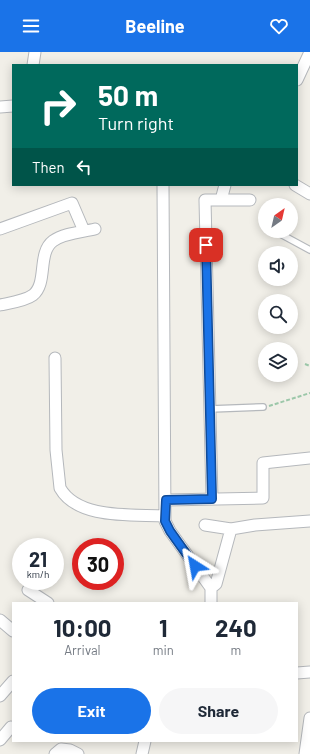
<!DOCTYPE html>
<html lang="en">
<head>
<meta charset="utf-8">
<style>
  :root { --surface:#fff; --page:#f6f6f7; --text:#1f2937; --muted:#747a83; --accent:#1a73e8 }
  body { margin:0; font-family:Barlow,sans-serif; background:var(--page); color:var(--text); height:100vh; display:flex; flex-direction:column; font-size:15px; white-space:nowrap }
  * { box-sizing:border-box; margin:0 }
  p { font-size:13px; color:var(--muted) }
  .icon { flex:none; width:22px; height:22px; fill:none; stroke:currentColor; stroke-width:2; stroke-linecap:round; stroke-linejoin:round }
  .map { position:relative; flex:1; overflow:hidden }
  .drawer { position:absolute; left:12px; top:550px; width:286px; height:140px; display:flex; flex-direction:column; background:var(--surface); border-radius:0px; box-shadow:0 2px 10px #0003 }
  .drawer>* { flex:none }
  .top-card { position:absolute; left:12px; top:12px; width:286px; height:122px; border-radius:0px; box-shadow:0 2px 10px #0003; background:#00695c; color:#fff; overflow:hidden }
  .needle { width:26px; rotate:34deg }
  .buttons { position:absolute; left:258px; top:146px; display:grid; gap:8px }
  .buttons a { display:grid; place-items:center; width:40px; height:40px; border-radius:50%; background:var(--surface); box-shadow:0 2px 10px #0003; font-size:20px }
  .speed { position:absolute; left:12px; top:486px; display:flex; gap:8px; font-size:20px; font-weight:700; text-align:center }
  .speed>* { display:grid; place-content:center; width:52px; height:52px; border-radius:50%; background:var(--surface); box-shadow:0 2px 10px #0003; line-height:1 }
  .speed small { font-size:10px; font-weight:400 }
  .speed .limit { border:6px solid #d22; background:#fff; color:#111 }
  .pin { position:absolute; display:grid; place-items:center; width:34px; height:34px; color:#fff; margin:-17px; border-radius:8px; box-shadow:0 2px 6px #0006 }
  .me { position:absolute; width:44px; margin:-22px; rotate:326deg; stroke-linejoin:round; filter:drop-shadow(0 0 3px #0008) }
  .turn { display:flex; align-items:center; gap:14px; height:84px; padding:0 20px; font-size:18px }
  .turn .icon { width:52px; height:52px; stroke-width:2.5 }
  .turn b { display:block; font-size:28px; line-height:34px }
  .then { display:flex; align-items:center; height:38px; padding:0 20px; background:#0003; gap:8px; font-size:15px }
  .eta { display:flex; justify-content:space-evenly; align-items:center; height:68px; text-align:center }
  .eta b { font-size:24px; font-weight:700; line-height:28px }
  .primary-button { display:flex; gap:8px; margin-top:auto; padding:8px 20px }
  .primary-button a { flex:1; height:46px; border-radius:24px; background:var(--accent); color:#fff; font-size:16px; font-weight:700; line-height:46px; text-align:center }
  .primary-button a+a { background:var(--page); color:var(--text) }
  header { display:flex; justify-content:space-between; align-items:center; height:52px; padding:0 20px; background:var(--accent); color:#fff; font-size:18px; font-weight:700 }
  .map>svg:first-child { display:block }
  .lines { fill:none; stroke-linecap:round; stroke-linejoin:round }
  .lane-casing { stroke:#b5b8bc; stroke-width:8 }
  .street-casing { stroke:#b5b8bc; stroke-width:13 }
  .path { stroke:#9cc7a9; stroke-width:2; stroke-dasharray:4 2; stroke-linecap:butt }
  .lane { stroke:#fff; stroke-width:5.5 }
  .street { stroke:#fff; stroke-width:11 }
  .route-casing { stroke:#114b97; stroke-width:10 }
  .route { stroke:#1a73e8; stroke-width:7 }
</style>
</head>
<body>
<header><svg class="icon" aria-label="menu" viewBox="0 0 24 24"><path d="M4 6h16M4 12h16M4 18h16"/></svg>Beeline<svg class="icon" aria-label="heart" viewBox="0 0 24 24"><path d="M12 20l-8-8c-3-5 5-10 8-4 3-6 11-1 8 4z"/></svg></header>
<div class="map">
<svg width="310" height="702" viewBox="0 0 310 702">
  <rect width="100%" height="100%" fill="#f1efe8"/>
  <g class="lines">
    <defs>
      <path id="lane" d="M275 179 310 198
        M210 357 263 355"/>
      <path id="street" d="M33 13 35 0
        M297 28 310 0
        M0 55 13 54
        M163 133 165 469 170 479 211 536V551
        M295 133 310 142
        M221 148 225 133
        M0 177 72 151 84 179
        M0 253C9 251 25 249 33 243 48 231 37 201 53 189 64 181 82 180 95 177
        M55 306 56 398 60 436C78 468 133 462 165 464
        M212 447 205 148H250
        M166 448 263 446V411L310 406
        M205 473 231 477 255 473 310 469
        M211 536 216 532 231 477
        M28 538 48 551
        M0 568 13 579
        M297 621 310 620
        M0 644 13 629
        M0 688 11 675
        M55 702 61 697 70 698 78 702
        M142 702 145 689
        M305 702 310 666"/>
    </defs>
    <use href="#lane" class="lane-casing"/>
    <use href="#street" class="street-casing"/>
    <path class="path" d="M305 312 310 314
      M269 354 310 341"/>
    <use href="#lane" class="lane"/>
    <use href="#street" class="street"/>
  </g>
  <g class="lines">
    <defs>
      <path id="route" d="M195 514 170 479 165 469 166 448 212 447 206 193"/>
    </defs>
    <use href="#route" class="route-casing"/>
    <use href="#route" class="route"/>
  </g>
</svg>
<div class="buttons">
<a><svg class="needle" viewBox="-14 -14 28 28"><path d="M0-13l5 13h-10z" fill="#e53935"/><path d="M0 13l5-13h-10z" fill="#747a83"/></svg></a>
<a><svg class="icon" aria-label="sound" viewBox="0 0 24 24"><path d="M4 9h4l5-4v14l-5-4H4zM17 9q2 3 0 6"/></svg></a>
<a><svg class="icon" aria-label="search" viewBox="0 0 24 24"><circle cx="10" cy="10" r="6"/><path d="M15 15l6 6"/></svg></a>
<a><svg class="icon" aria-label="layers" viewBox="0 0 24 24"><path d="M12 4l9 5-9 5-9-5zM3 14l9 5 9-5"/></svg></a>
</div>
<div class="speed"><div>21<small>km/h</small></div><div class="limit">30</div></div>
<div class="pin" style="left:206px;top:193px;background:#d93025"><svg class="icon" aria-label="arrive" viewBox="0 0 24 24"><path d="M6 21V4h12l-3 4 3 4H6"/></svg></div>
<svg class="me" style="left:195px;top:514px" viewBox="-20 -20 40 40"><path d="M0-17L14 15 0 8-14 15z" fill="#1a73e8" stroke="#fff" stroke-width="4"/></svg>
<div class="top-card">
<div class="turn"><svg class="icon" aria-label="right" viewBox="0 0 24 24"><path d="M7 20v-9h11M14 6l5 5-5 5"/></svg><div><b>50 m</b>Turn right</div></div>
<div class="then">Then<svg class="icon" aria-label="left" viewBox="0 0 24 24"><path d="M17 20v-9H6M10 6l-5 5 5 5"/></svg></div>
</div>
<section class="drawer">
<div class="eta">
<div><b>10:00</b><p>Arrival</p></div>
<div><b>1</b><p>min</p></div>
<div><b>240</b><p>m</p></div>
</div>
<div class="primary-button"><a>Exit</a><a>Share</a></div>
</section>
</div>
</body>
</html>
